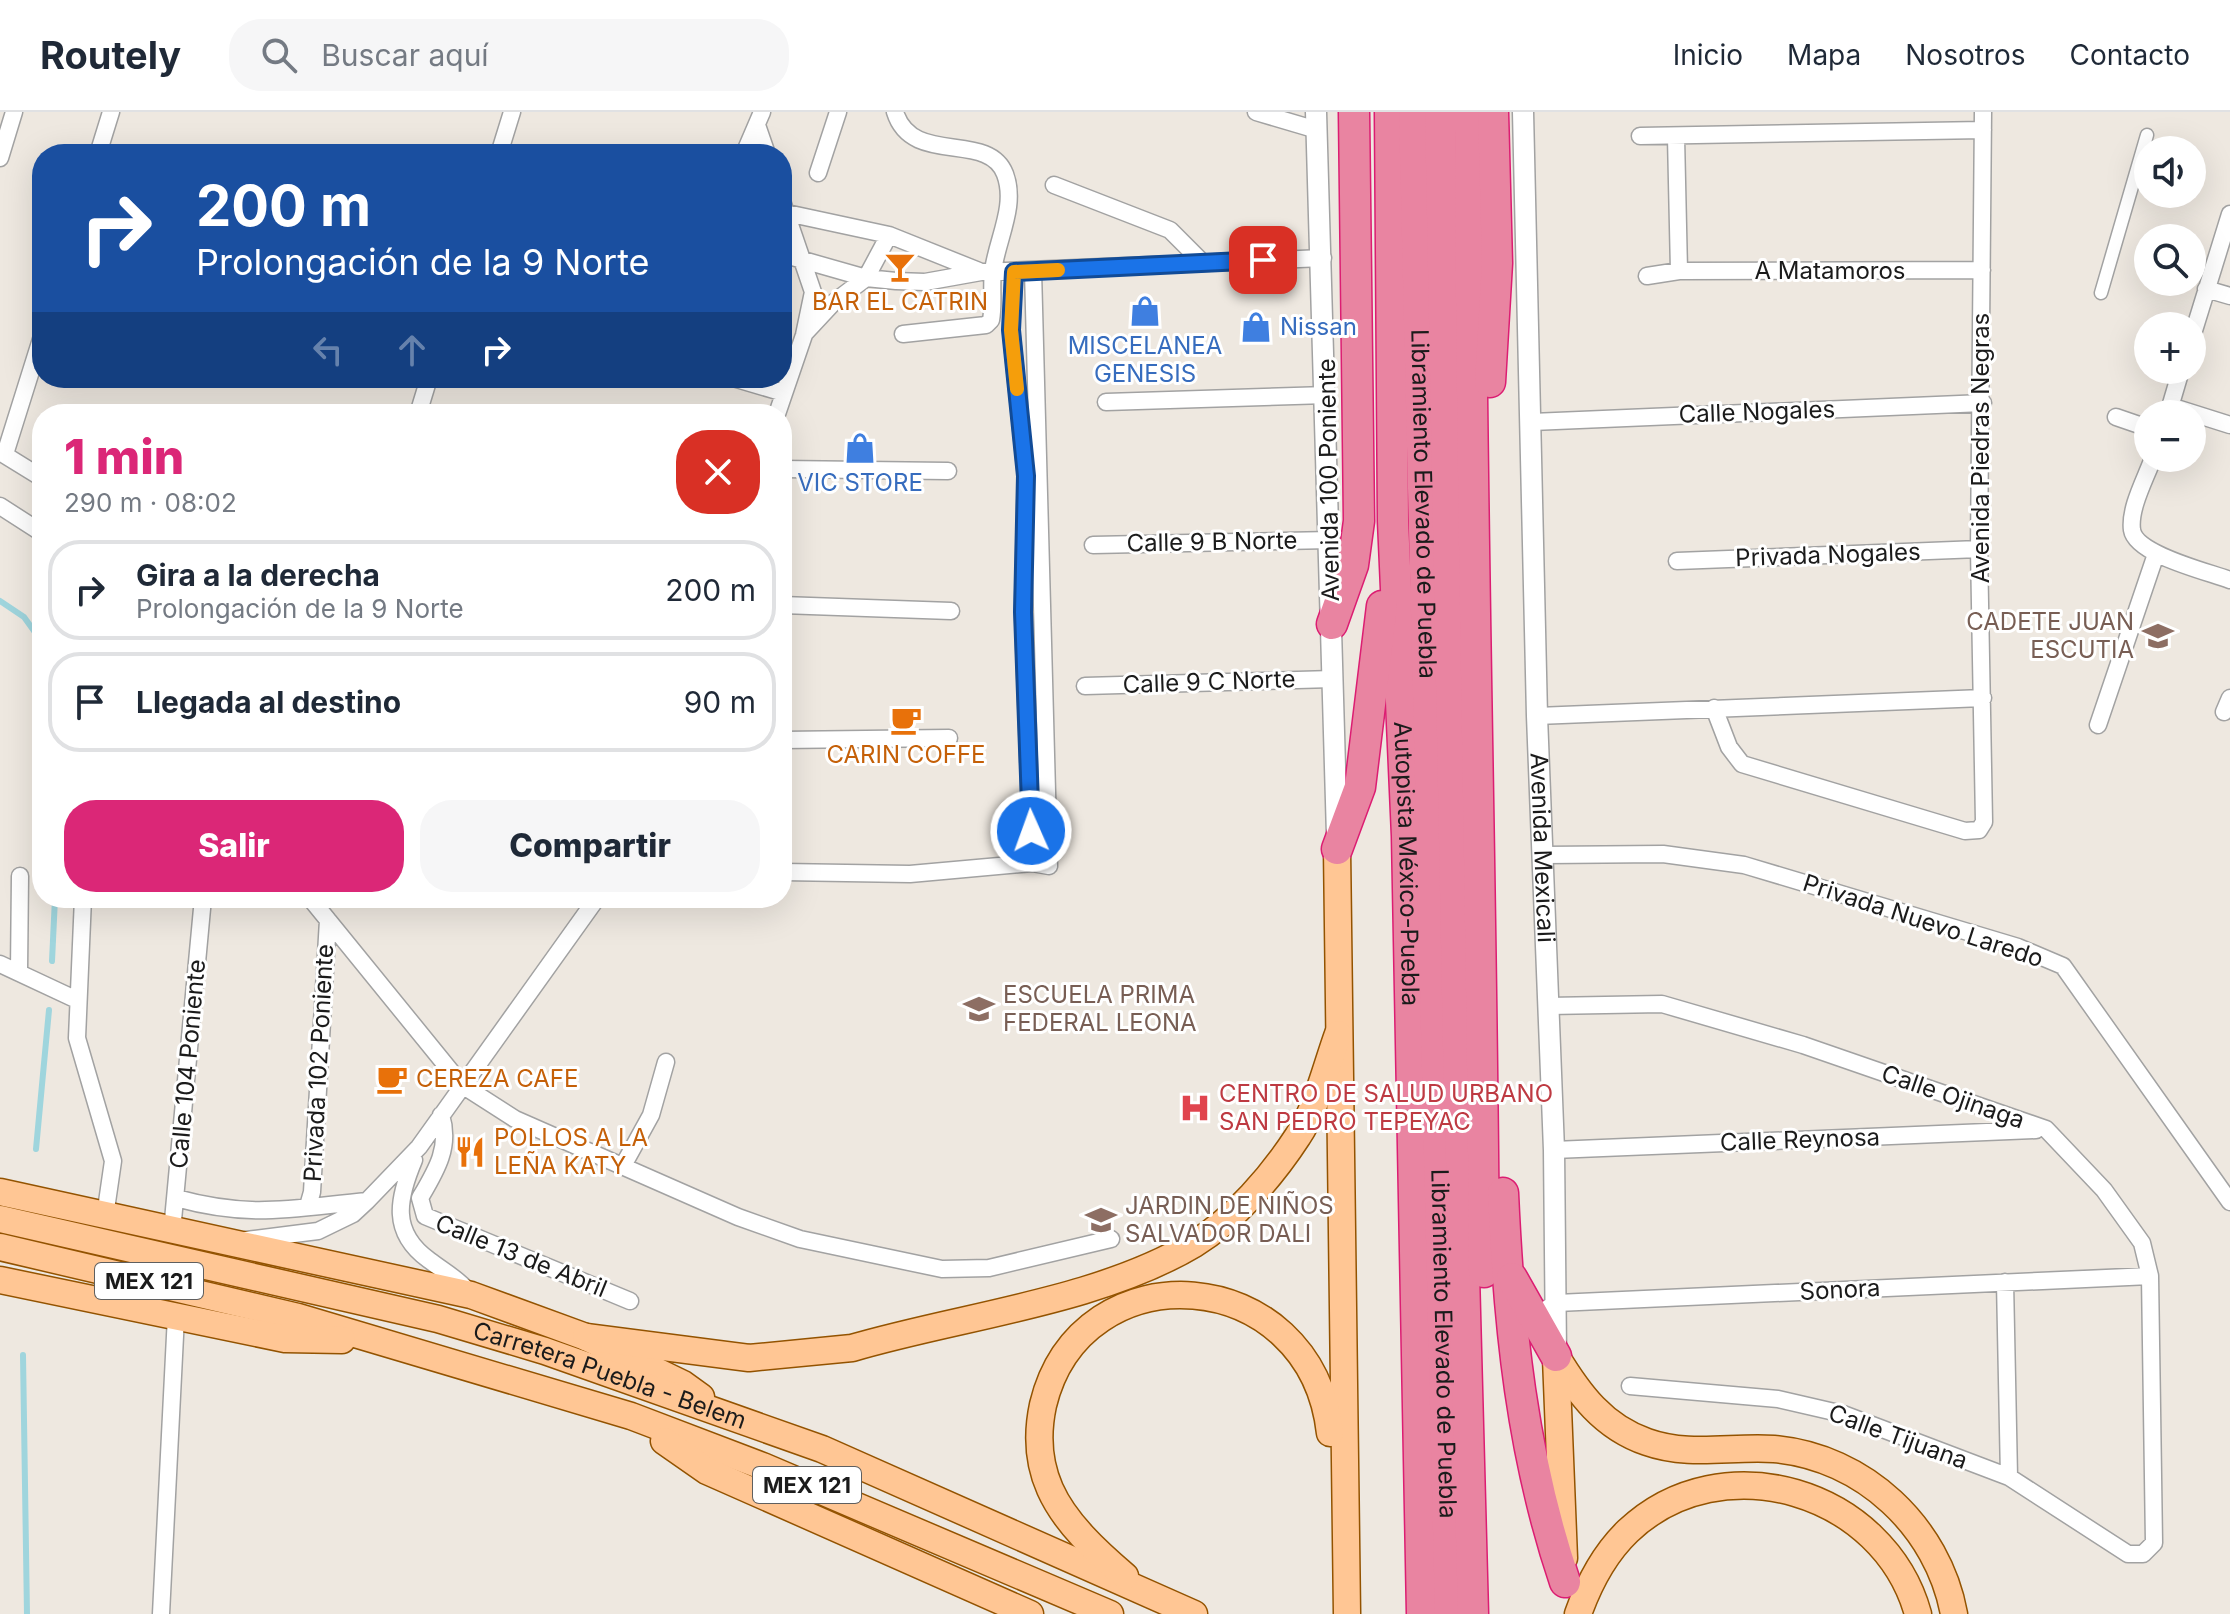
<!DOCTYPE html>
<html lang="es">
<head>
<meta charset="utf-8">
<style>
  :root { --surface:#fff; --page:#f6f6f7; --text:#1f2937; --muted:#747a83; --line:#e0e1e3; --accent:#db2777 }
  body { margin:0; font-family:Inter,sans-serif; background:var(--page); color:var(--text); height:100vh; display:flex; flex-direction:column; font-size:30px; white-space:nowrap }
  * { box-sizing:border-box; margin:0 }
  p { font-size:26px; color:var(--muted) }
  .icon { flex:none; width:44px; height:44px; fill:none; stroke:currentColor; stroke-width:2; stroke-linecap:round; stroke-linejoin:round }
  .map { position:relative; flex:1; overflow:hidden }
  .details { position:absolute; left:32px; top:292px; width:760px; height:504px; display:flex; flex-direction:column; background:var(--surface); border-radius:32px; box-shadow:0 8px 32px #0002 }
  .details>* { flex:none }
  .guide { position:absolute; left:32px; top:32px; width:760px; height:244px; border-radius:32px; box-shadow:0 8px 32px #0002; background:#1a4fa0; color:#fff; overflow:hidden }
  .controls { position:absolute; left:2134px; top:24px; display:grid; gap:16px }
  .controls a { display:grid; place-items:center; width:72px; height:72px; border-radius:50%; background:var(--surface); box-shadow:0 8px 32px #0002; font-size:40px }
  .pin { position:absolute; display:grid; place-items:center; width:68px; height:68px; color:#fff; margin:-34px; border-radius:16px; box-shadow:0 4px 12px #0006 }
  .me { position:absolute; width:88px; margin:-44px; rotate:358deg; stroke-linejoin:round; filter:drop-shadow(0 0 6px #0008) }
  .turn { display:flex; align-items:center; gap:28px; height:168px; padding:0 32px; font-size:36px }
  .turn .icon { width:104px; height:104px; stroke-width:2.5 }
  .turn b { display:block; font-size:56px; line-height:68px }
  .lanes { display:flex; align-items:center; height:76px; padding:0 32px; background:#0003; justify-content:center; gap:40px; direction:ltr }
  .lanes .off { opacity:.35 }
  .round { display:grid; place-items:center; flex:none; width:84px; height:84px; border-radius:32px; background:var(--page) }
  .head { display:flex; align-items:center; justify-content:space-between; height:136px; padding:0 32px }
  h1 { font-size:48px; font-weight:800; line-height:60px; color:var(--accent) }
  .cta { display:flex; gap:16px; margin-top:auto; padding:16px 32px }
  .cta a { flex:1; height:92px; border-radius:32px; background:var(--accent); color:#fff; font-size:32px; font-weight:800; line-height:92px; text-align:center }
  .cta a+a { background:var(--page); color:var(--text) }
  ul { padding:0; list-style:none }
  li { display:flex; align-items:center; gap:24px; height:100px; margin:0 16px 12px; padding:0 16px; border:4px solid var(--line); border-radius:32px }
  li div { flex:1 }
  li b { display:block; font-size:30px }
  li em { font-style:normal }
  header { display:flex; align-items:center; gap:48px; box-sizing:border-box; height:112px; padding:0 40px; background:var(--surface); border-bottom:2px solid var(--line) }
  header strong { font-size:38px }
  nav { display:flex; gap:44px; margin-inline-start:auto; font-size:28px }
  .search { width:560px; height:72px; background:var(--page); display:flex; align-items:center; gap:20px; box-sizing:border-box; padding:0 28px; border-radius:32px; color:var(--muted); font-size:30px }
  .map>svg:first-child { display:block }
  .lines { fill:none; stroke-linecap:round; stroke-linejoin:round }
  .stream { stroke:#9fd5dd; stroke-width:6 }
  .pedestrian-casing { stroke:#a2a2a2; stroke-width:15 }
  .minor-casing { stroke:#a2a2a2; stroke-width:19 }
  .tertiary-casing { stroke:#a2a2a2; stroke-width:23 }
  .primary-casing { stroke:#935300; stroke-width:29 }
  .motorway-casing { stroke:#dc1d72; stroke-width:33 }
  .pedestrian { stroke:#fff; stroke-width:12 }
  .minor { stroke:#fff; stroke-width:16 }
  .tertiary { stroke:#fff; stroke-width:20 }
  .primary { stroke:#ffc694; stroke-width:26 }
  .motorway { stroke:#e984a1; stroke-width:30 }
  .route-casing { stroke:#114b97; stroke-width:20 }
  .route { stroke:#1a73e8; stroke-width:14 }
  .slow { stroke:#f59e0b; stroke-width:14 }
  .labels { text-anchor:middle; stroke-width:6; stroke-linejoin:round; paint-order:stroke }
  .shield { fill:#fff; stroke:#5f5f5f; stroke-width:2 }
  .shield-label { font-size:22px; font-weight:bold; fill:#1b1b1b }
  .street-label { font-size:24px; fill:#1b1b1b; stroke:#fff }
  .food-label { font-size:24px; fill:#c56008; stroke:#fff }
  .shop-label { font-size:24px; fill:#366cbe; stroke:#fff }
  .education-label { font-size:24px; fill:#785e54; stroke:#fff; text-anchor:start }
  .health-label { font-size:24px; fill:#be3a42; stroke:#fff; text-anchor:start }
</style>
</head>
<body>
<header>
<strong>Routely</strong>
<div class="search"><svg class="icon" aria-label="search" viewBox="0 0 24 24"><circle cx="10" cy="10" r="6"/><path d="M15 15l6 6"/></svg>Buscar aquí</div>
<nav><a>Inicio</a><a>Mapa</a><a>Nosotros</a><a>Contacto</a></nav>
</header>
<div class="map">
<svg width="2230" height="1502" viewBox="0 0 2230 1502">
  <rect width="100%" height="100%" fill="#eee8e0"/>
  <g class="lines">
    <path class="stream" d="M0 489 24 505 42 530
      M52 849 55 786
      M36 1037 49 898
      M23 1243 27 1502"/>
    <defs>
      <path id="pedestrian" d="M2101 181 2147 23"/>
      <path id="minor" d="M895 0C912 55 988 18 1005 62 1017 94 997 127 993 159 991 175 994 192 991 208L986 213 903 222
        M1256 0 1317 18
        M757 13 767 42
        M1640 24 1983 18
        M1676 25 1679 159
        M98 42 111 0
        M499 42 512 0
        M744 42 762 0
        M0 46 14 0
        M818 61 838 0
        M1054 73 1170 118 1202 150
        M782 100 889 123 979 159
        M782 142 866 166 896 169 925 170 981 160 1323 146
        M1014 160 1011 218 1026 364 1023 500 1032 751
        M1647 164 1679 159 1982 158
        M2206 177 2230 184
        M805 221 833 191 866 166 889 123
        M2192 225 2230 102
        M733 266 784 281
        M1106 290 1327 283
        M2170 294 2230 313
        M418 302 429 266
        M777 302 804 223 813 180 782 89
        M2168 302 2181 258
        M2116 305 2148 316
        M1532 310 1983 291
        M0 340 42 366
        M5 342 42 224
        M2153 346C2146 366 2129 396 2132 418 2136 443 2209 460 2230 468
        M782 357 948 359
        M0 394 42 421
        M1093 433 1331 428
        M1677 449 1979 437
        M782 493 951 499
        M1085 574 1333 567
        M1714 596 1729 635 1742 652 1965 719 1979 718 1984 710 1979 437 1983 0
        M2224 600 2230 586
        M1537 604 1983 586
        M2098 613 2156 442
        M782 628 949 626
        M1545 743 1663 742 1744 753 2018 835 2063 854 2230 1090
        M782 760 910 762 1032 751 1049 754 1033 159
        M83 786 77 926 113 1049 105 1104
        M310 786 462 973 515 1007 738 1105 800 1127 942 1157 989 1156 1111 1127
        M0 852 77 888
        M19 859 20 764
        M1548 894 1662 892 1803 933 2046 1017 2104 1078 2142 1131 2150 1164 2154 1431 2143 1442H2128L2009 1365 1843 1302 1778 1287 1630 1274
        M441 1003C451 1035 436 1059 420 1086L425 1104 630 1189
        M1554 1038 2036 1018
        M414 1048C398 1086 390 1120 429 1148 442 1158 457 1166 468 1179
        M624 1052 651 1003 666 950
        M176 1086C252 1107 292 1096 367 1089
        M308 1094 312 1080 328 808
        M172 1119 203 786
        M246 1128 318 1119 353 1102 367 1089 419 1035 597 786
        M2005 1170 2009 1365
        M1546 1197 1557 1191 2150 1164
        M161 1502 176 1204"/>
      <g id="tertiary">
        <path d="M1316 0 1337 724"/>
        <path id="s1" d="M1523 0 1537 604 1554 1038 1556 1240"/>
      </g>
      <g id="primary">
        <path d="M1337 737 1347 1502"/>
        <path d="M0 1080 471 1183 586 1225 683 1272 701 1285"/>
        <path id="s2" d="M0 1107 438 1207 545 1239 822 1337 1194 1502"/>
        <path d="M0 1135 298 1205 631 1304 765 1355 1110 1502"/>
        <path d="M0 1168 285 1227 342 1228"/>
        <path d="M586 1225 749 1246 852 1236C960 1204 1097 1190 1194 1132 1235 1107 1272 1064 1298 1024 1316 998 1327 952 1338 922"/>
        <path d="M1556 1244C1579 1282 1603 1315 1647 1330 1689 1345 1731 1334 1774 1337 1864 1345 1938 1415 1954 1502"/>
        <path d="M1556 1246 1564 1446"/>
        <path d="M664 1329 707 1359 1030 1502"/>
        <path d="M1125 1464C1097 1440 1065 1411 1050 1377 1038 1350 1037 1321 1043 1293 1081 1135 1311 1150 1330 1321"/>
        <path d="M1578 1502C1589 1471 1604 1442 1628 1419 1722 1330 1884 1379 1918 1502"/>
      </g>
      <g id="motorway">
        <path id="s3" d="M1390 0 1393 409 1407 724 1422 1502"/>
        <path id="s4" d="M1414 0 1450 1502"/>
        <path d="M1440 0 1458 936 1473 1502"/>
        <path d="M1470 0C1470 387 1482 773 1484 1160"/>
        <path d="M1490 270 1497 151 1493 0"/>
        <path d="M1332 512 1353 453 1359 409 1354 0"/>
        <path d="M1337 737 1360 675 1382 494"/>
        <path d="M1503 1081C1509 1215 1522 1343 1565 1470"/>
        <path d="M1512 1166 1556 1244"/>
      </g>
    </defs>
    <use href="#pedestrian" class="pedestrian-casing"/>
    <use href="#minor" class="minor-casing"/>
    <use href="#tertiary" class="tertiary-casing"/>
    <use href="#primary" class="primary-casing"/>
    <use href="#motorway" class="motorway-casing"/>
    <use href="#pedestrian" class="pedestrian"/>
    <use href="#minor" class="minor"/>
    <use href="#tertiary" class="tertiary"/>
    <use href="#primary" class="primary"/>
    <use href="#motorway" class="motorway"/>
  </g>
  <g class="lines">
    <defs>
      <path id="route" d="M1031 719 1023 500 1026 364 1011 218 1014 160 1263 148"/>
    </defs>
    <use href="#route" class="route-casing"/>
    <use href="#route" class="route"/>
    <path class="slow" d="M1017 277 1011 218 1014 160 1058 158"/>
  </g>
  <defs>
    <symbol id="bar-bare" viewBox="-9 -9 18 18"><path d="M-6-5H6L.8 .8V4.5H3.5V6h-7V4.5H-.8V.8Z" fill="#e8710a" stroke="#fff" stroke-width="2.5" paint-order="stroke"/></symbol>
    <symbol id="shop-bare" viewBox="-9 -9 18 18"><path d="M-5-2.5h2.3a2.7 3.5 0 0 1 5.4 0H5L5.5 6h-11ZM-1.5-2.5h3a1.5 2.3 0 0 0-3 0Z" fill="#3f7fe0" stroke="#fff" stroke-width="2.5" paint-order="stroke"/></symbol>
    <symbol id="school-bare" viewBox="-9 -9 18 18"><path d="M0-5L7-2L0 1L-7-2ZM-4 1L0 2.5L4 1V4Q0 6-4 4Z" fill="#8d6e63" stroke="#fff" stroke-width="2.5" paint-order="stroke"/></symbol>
    <symbol id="cafe-bare" viewBox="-9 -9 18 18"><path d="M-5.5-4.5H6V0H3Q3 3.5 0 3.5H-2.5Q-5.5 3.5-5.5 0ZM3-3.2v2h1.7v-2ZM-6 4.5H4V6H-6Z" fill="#e8710a" stroke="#fff" stroke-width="2.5" paint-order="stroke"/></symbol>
    <symbol id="hospital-bare" viewBox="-9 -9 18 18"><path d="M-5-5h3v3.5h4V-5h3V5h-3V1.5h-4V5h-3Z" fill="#e0444e" stroke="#fff" stroke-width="2.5" paint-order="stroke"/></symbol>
    <symbol id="restaurant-bare" viewBox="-9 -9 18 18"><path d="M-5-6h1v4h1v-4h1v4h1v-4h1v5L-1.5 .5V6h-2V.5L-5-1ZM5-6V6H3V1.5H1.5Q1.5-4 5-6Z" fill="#e8710a" stroke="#fff" stroke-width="2.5" paint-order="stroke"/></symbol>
  </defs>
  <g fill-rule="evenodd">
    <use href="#bar-bare" x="878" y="133" width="44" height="44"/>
    <use href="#shop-bare" x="1123" y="177" width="44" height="44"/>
    <use href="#shop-bare" x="1234" y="193" width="44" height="44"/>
    <use href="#shop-bare" x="838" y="314" width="44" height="44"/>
    <use href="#school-bare" x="2136" y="502" width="44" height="44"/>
    <use href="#cafe-bare" x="884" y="586" width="44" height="44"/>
    <use href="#school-bare" x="957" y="875" width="44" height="44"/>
    <use href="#cafe-bare" x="370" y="945" width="44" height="44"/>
    <use href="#hospital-bare" x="1173" y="974" width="44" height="44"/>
    <use href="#restaurant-bare" x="448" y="1018" width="44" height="44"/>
    <use href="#school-bare" x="1079" y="1086" width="44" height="44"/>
  </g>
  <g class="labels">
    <g class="shield">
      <rect x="95" y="1151" width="108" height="36" rx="6"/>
      <rect x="753" y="1355" width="108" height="36" rx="6"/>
    </g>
    <g class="shield-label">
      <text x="149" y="1177">MEX 121</text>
      <text x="807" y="1381">MEX 121</text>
    </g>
    <g class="street-label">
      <text x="1830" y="167">A Matamoros</text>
      <text transform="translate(1757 300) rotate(-2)" y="8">Calle Nogales</text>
      <text transform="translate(1981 336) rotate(-90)" y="8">Avenida Piedras Negras</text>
      <text transform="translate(1329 368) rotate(-91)" y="8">Avenida 100 Poniente</text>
      <text dy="8" stroke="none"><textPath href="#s4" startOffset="392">Libramiento Elevado de Puebla</textPath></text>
      <text transform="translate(1212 430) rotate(-1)" y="8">Calle 9 B Norte</text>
      <text transform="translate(1828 443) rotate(-2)" y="8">Privada Nogales</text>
      <text transform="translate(1209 570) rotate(-2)" y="8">Calle 9 C Norte</text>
      <text dy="8" stroke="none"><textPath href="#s1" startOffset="736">Avenida Mexicali</textPath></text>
      <text dy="8" stroke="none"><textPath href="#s3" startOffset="752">Autopista México-Puebla</textPath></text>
      <text transform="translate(1923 809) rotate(18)" y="8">Privada Nuevo Laredo</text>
      <text transform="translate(319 951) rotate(-87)" y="8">Privada 102 Poniente</text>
      <text transform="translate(188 952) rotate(-85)" y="8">Calle 104 Poniente</text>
      <text transform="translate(1953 985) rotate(19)" y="8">Calle Ojinaga</text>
      <text transform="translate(1800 1028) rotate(-2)" y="8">Calle Reynosa</text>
      <text transform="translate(521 1144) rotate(22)" y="8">Calle 13 de Abril</text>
      <text transform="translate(1840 1178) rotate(-3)" y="8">Sonora</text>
      <text dy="8" stroke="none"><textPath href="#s4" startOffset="1232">Libramiento Elevado de Puebla</textPath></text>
      <text dy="8" stroke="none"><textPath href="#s2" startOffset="630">Carretera Puebla - Belem</textPath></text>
      <text transform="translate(1898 1325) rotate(20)" y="8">Calle Tijuana</text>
    </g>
    <g class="food-label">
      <text x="900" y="198">BAR EL CATRIN</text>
      <text x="906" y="651">CARIN COFFE</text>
      <text x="416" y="975" text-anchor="start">CEREZA CAFE</text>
      <text x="494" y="1034" text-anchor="start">POLLOS A LA<tspan x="494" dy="28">LEÑA KATY</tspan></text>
    </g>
    <g class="shop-label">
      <text x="1280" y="223" text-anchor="start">Nissan</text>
      <text x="1145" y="242">MISCELANEA<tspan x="1145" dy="28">GENESIS</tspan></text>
      <text x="860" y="379">VIC STORE</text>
    </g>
    <g class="education-label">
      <text x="2134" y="518" text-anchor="end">CADETE JUAN<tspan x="2134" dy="28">ESCUTIA</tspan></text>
      <text x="1003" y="891">ESCUELA PRIMA<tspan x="1003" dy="28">FEDERAL LEONA</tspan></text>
      <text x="1125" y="1102">JARDIN DE NIÑOS<tspan x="1125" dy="28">SALVADOR DALI</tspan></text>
    </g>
    <g class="health-label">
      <text x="1219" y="990">CENTRO DE SALUD URBANO<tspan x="1219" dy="28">SAN PEDRO TEPEYAC</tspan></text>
    </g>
  </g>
</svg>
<div class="controls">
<a><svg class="icon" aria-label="sound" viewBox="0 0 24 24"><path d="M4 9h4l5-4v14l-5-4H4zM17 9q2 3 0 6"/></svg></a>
<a><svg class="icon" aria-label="search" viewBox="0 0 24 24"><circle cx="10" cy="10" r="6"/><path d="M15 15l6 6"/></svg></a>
<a>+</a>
<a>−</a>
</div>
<div class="pin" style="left:1263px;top:148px;background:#d93025"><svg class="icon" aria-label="arrive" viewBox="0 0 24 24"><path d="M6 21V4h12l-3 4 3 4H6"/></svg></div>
<svg class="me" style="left:1031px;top:719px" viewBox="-20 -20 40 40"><circle r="17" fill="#1a73e8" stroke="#fff" stroke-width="3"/><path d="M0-11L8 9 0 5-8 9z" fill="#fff"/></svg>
<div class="guide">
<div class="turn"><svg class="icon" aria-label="right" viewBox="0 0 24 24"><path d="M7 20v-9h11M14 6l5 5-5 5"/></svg><div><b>200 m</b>Prolongación de la 9 Norte</div></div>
<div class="lanes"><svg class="icon off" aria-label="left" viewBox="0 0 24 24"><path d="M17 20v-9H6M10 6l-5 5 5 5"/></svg><svg class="icon off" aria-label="ahead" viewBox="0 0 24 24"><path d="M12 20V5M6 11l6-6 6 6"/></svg><svg class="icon" aria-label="right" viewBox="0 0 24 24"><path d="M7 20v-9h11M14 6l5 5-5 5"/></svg></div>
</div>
<section class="details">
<div class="head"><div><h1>1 min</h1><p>290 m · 08:02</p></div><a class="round" style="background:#d93025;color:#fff"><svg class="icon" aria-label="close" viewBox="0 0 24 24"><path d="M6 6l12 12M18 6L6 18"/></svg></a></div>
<ul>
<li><svg class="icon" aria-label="right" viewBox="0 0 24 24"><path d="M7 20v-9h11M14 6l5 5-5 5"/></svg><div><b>Gira a la derecha</b><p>Prolongación de la 9 Norte</p></div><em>200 m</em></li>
<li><svg class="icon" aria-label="arrive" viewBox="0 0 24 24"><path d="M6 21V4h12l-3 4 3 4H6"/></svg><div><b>Llegada al destino</b></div><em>90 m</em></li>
</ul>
<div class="cta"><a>Salir</a><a>Compartir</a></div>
</section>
</div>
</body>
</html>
